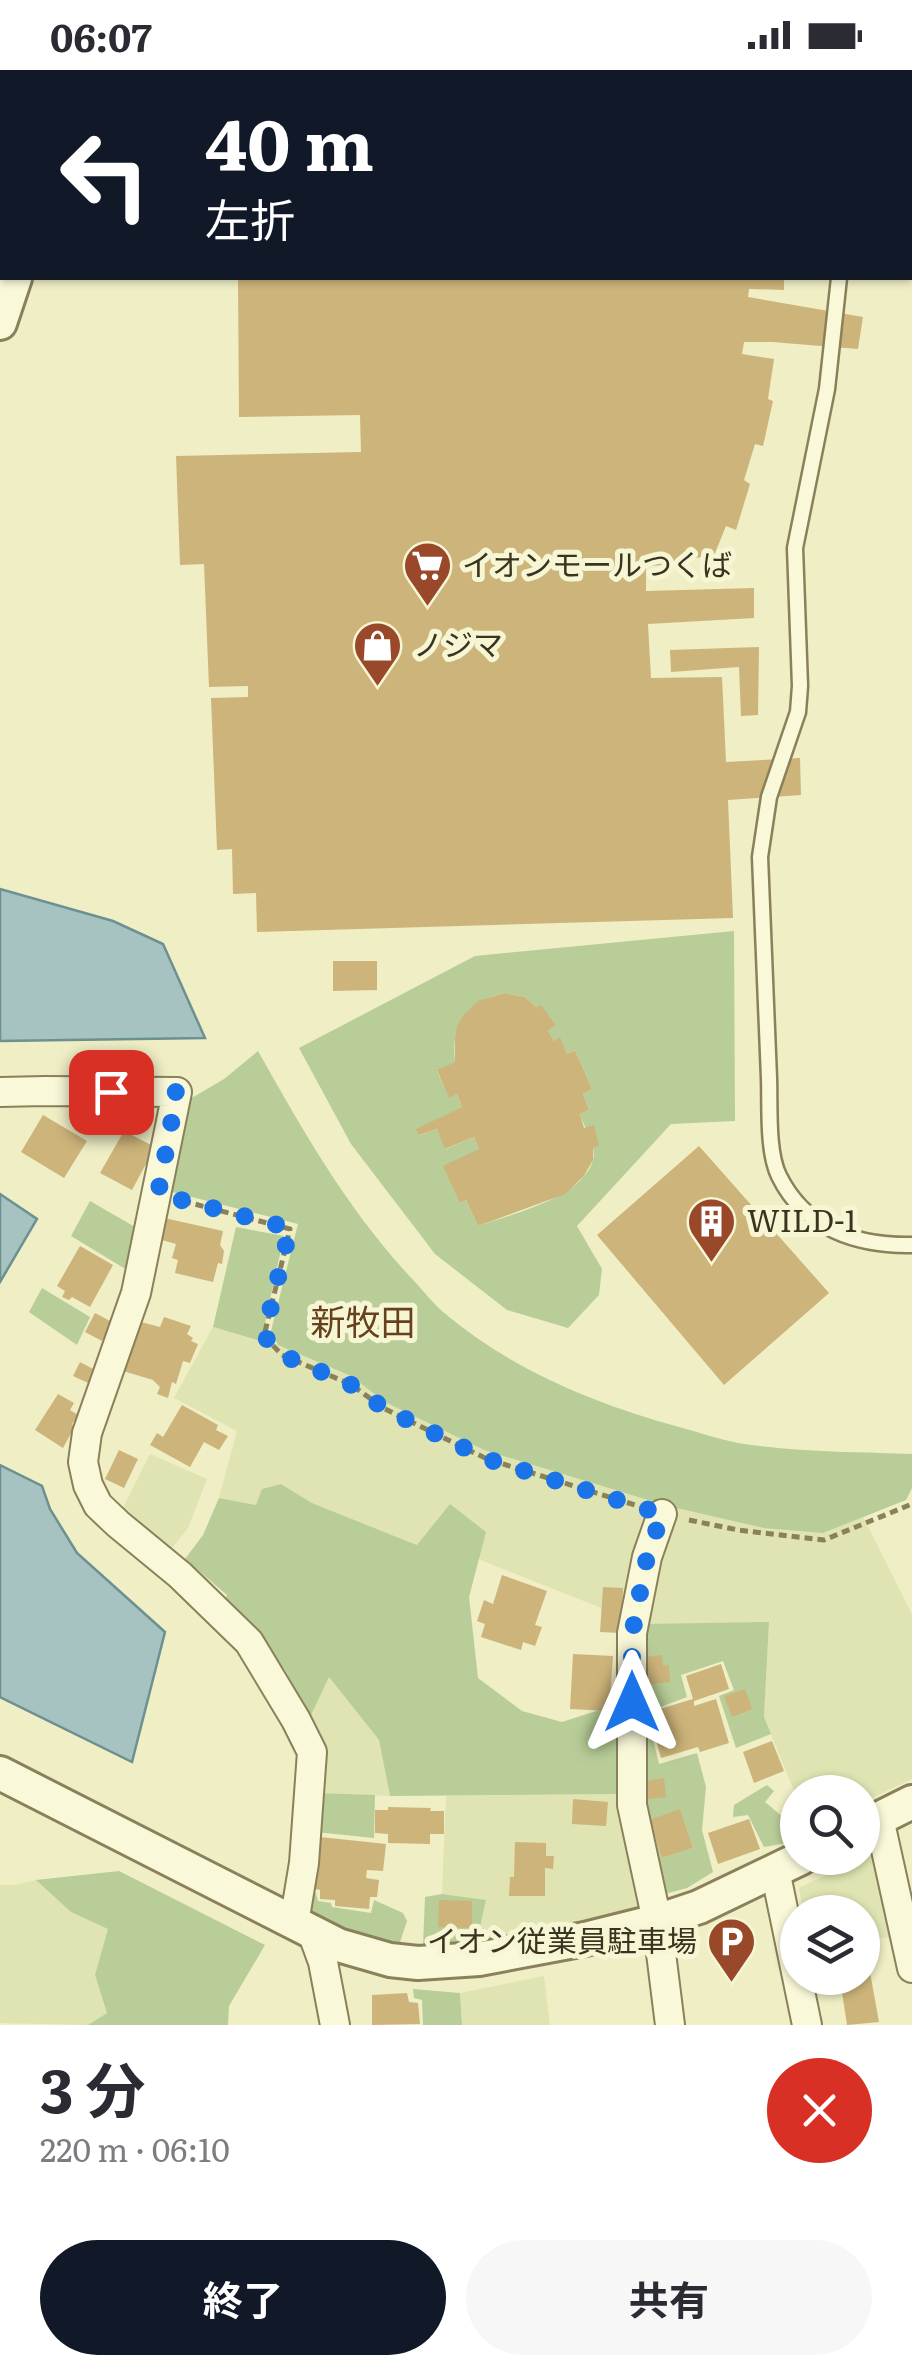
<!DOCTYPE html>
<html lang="ja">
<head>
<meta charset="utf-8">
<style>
  :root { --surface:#fff; --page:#f7f7f7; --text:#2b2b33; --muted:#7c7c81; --accent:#111827 }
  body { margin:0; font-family:Literata,"Noto Sans JP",serif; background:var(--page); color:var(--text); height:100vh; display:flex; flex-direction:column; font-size:38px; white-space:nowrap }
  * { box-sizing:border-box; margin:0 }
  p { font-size:32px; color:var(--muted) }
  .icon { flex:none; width:55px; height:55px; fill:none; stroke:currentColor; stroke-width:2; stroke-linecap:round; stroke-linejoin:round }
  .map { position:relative; height:1955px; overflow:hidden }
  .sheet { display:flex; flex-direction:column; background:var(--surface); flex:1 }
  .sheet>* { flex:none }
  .banner { position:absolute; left:0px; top:0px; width:912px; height:210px; box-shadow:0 2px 8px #0004; background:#111827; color:#fff; overflow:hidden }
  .controls { position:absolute; left:780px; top:1705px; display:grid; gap:20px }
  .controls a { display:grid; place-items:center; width:100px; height:100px; border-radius:50%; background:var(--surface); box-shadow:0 2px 8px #0004; font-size:50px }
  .pin { position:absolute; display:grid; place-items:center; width:85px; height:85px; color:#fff; margin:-42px; border-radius:20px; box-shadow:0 5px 15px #0006 }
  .me { position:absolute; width:110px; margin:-55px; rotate:0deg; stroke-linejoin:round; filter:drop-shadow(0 0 8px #0008) }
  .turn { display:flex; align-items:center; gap:35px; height:210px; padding:0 40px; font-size:45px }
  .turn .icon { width:130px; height:130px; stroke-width:2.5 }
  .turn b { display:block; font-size:70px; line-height:85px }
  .round { display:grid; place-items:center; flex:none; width:105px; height:105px; border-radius:52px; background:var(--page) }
  .head { display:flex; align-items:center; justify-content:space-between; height:170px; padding:0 40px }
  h1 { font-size:60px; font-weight:700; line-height:75px }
  .cta { display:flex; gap:20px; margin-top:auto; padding:20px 40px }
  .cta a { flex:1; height:115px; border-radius:60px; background:var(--accent); color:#fff; font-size:40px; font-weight:700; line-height:115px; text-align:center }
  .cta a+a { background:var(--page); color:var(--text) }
  .status { display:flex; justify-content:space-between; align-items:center; height:70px; padding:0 50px; background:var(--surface); direction:ltr }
  .status svg { height:28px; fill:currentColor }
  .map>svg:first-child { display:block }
  .farmland { fill:#dfe4b2 }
  .green { fill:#b8cd98; fill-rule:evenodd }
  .water { fill:#a6c2c1; stroke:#6d9091; stroke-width:2.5 }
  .building { fill:#cdb47a }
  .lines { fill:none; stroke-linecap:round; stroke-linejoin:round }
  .service-casing { stroke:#8a815a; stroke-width:19 }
  .minor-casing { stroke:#8a815a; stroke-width:32 }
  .tertiary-casing { stroke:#8a815a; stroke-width:38 }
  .path { stroke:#8a815a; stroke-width:5; stroke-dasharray:8 5; stroke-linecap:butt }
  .service { stroke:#f9f8d8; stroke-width:14 }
  .minor { stroke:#f9f8d8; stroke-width:28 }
  .tertiary { stroke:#f9f8d8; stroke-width:32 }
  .route { stroke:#1a73e8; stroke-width:18; stroke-dasharray:0 32.4 }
  .labels { text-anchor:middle; stroke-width:10; stroke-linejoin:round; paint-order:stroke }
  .poi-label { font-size:30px; fill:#3a331f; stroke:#f6f6d4; text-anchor:start }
  .quarter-label { font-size:35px; fill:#67411d; stroke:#f6f6d4 }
</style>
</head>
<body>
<div class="status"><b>06:07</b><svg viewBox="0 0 49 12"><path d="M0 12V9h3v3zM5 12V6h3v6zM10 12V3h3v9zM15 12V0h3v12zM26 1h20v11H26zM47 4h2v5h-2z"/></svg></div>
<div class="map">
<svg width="912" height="1955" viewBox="0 0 912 1955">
  <rect width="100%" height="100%" fill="#efeec5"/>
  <path class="farmland" d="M213 1257 278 1275 351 1306 385 1332 484 1380 823 1463 863 1447 912 1544V1709L863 1732 862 1722H798L797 1728 764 1647 769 1553 642 1554 478 1489 485 1462 418 1475 312 1433 281 1414 256 1435 219 1428 237 1361 174 1328Z
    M150 1384 207 1409 188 1458 172 1478 122 1440Z
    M328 1606 379 1670 390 1726 298 1722 297 1661 310 1647Z
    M619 1724 641 1839 489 1869 480 1858 485 1830 442 1824 446 1726Z
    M871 1783 891 1867 863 1871 862 1842H803L799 1818Z
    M36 1810 71 1842 109 1859 95 1905 107 1943 88 1955 0 1953V1815H15Z
    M544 1906 550 1955H462L460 1923Z"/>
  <path class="green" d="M734 861 735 1051 671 1054 577 1156 602 1199 599 1225 568 1258 507 1240 435 1184 351 1074 299 978 475 886ZM504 923 525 927 536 937 541 936 556 955 548 961 554 971 560 968 567 984 575 980 592 1019 583 1024 589 1040 580 1044C584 1058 597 1076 593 1090 583 1128 511 1144 478 1156L466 1130 460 1133 479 1079 474 1067 446 1079 437 1059 420 1065 417 1060 462 1037 457 1024 449 1027 437 1001 455 992C451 952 465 932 504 923Z
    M258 981C304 1063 351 1145 416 1213 426 1224 436 1237 448 1246 514 1301 596 1334 679 1357 698 1362 718 1369 738 1373 795 1382 854 1382 912 1384V1418L906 1430 823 1463 764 1458 668 1436 484 1380 385 1332 351 1306 278 1275 271 1261 298 1154 168 1121 185 1032 224 1009Z
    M90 1131 135 1157 127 1200 71 1166Z
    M236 1157 284 1166 261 1271 213 1257Z
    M42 1218 90 1247 77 1275 29 1242Z
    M281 1414 312 1433 417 1475 450 1434 486 1462 469 1527 478 1608 522 1641 562 1652 621 1633 619 1724 390 1726 379 1670 329 1607 310 1647 285 1600 224 1534 227 1525 185 1489 203 1465 219 1428 256 1435 262 1419Z
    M769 1552 764 1647 771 1664 736 1678 719 1626 734 1620 723 1591 681 1605 687 1627 650 1641 654 1655 650 1657 659 1694 697 1683 706 1717 702 1760 713 1802 687 1818 665 1824 643 1745 646 1693 642 1554ZM680 1740 693 1778 662 1788 649 1750Z
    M767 1715 774 1721 765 1732 790 1753 787 1773 764 1777 748 1745 733 1747 734 1735Z
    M317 1723 375 1725 374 1768 315 1762Z
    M119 1801 265 1875 229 1936 228 1955H88L107 1943 95 1905 108 1859 71 1842 36 1810Z
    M316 1823 318 1831 331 1833 332 1837 371 1843 374 1830 403 1843 407 1851 398 1878 360 1869 303 1843 307 1824Z
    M442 1824 486 1830 480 1857 489 1869 448 1877 423 1876 425 1827Z
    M413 1919 460 1923 462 1955H423L422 1930 414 1928Z"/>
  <path class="water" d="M0 819 113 851 163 874 205 968 0 971Z
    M0 1124 37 1149 0 1212Z
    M0 1395 42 1416 50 1439 77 1483 165 1562 132 1692 0 1627Z"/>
  <path class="building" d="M238 208H784V220L749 219 748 227 863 247 858 279 772 272H744L742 284 774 289 768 329 773 331 763 376 755 374 744 410 750 414 736 460 726 456 711 493 705 487 682 489 679 494 646 496V521L754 518V548L648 554 651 608 722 607 726 692 800 688 801 725 728 730 733 848 257 862 256 823 233 824 232 779 217 780 211 628 248 627V616L209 617 204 494 180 495 176 386 361 382 360 345 239 347Z
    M759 577 758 645 741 646 739 597 671 602 670 580Z
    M333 891H377V920L333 921Z
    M504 923 525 927 536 937 541 935 556 955 548 961 554 971 560 967 567 984 575 980 592 1019 583 1024 589 1040 580 1044 584 1058 594 1055 599 1076 593 1078V1090L584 1106 565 1124 478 1156 466 1130 460 1133 443 1096 479 1079 474 1067 445 1079 437 1059 419 1065 416 1059 462 1037 457 1024 449 1028 437 1000 455 992V968L457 956 464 944 478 931Z
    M43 1045 87 1071 64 1108 21 1082Z
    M124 1061 155 1077 132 1120 100 1103Z
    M699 1076 829 1223 724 1315 597 1165Z
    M164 1148 223 1161 220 1175 224 1181 222 1194 218 1193 213 1212 175 1203 178 1190 172 1188 176 1174 158 1169Z
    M80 1176 113 1195 90 1237 72 1227 69 1230 62 1227 65 1221 57 1216Z
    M95 1243 112 1252 102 1271 85 1262Z
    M164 1247 191 1256 187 1264 193 1268 191 1271 198 1274 190 1293 183 1291 176 1314 172 1312 168 1328 157 1324 160 1317 153 1310 123 1301 141 1252 160 1257Z
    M80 1292 95 1300 88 1313 73 1306Z
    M58 1324 74 1333 70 1340 78 1345 72 1354 74 1358 63 1378 35 1360Z
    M182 1335 218 1355 216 1360 228 1366 219 1380 204 1372 190 1397 150 1375 157 1363 163 1367Z
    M119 1380 138 1389 124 1418 105 1409Z
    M502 1505 547 1521 535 1555 542 1557 535 1576 523 1572 521 1580 481 1567 485 1554 477 1551 484 1530 493 1534Z
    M603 1517 623 1518 621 1563 600 1562Z
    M573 1584 613 1586 609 1641 570 1639Z
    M662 1585 663 1596 669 1595 670 1612 649 1614 646 1587Z
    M721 1594 729 1619 694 1631V1636L716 1629 729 1673 700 1682 698 1677 661 1688 653 1659 658 1657 653 1641 693 1629 686 1606Z
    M745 1619 752 1639 732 1647 724 1626Z
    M772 1671 784 1701 754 1713 743 1682Z
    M664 1708 666 1727 648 1729 645 1711Z
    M573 1729 608 1732 606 1756 572 1754Z
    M388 1737 431 1738 430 1741H444V1764H430V1774L388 1773V1764L375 1763V1740H388Z
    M680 1739 693 1778 662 1788 649 1750Z
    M749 1749 760 1779 718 1794 708 1763Z
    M320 1767 386 1774 383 1801 367 1800 366 1808 379 1810 377 1827H370L369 1839 335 1836V1830L320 1829V1820L314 1819Z
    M515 1772 546 1773V1786H554L553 1799 545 1798V1826H509L510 1807H514Z
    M439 1830 472 1831V1858L438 1857Z
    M868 1891 879 1952 847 1955 842 1922 835 1923 832 1908H862V1892Z
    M407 1923 409 1932 418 1933 420 1954 372 1955V1925Z"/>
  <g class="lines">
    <defs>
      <path id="service" d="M819 0 820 2
        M839 208 827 319 795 478 800 616 798 642 769 727 760 787C763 861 766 934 769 1008 770 1036 767 1082 779 1106 805 1159 857 1176 912 1175"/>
      <path id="minor" d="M0 99 2 100
        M0 1022 45 1021 177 1022 136 1223 87 1363 83 1392 88 1415 98 1435 118 1454 180 1505 249 1572 296 1650 312 1682 304 1793 294 1853
        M662 1444 647 1487 632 1563V1735L657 1851 670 1955
        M879 1748 912 1898
        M775 1800 807 1955
        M312 1862 323 1892 335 1955"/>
      <path id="tertiary" d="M93 2 94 0
        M0 253 15 208
        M0 1703 338 1875 390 1890 418 1893 479 1889 585 1869 657 1851 699 1837 801 1788
        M862 1757 912 1732"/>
    </defs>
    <use href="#service" class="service-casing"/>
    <use href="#minor" class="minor-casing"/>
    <use href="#tertiary" class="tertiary-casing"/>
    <path class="path" d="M183 1131 290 1159 264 1266 282 1285 350 1314 385 1339 487 1389 635 1435
      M689 1450 738 1460 824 1470 912 1434"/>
    <use href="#service" class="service"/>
    <use href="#minor" class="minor"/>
    <use href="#tertiary" class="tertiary"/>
  </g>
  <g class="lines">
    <path class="route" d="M111 1022H177L158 1124 290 1158 264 1266 282 1285 350 1314 385 1339 487 1389 662 1444 647 1487 632 1564V1632"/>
  </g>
  <defs>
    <symbol id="supermarket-pin" viewBox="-11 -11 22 30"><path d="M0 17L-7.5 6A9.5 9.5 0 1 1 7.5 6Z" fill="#9a482a" stroke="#f6f6d4"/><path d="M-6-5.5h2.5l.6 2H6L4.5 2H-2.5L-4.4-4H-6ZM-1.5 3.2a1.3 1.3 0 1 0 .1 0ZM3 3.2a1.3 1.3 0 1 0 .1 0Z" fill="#fff"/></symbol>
    <symbol id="shop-pin" viewBox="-11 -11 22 30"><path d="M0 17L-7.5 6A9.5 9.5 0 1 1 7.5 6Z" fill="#9a482a" stroke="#f6f6d4"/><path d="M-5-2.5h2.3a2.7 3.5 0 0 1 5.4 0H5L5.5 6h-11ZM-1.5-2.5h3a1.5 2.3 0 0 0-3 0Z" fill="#fff"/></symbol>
    <symbol id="building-pin" viewBox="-11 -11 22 30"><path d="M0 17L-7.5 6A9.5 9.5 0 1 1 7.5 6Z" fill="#9a482a" stroke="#f6f6d4"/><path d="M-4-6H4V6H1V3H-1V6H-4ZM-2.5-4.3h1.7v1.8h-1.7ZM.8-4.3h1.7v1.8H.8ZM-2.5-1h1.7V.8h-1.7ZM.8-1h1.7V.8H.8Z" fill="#fff"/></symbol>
    <symbol id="parking-pin" viewBox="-11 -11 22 30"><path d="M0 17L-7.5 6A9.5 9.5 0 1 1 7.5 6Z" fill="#9a482a" stroke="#f6f6d4"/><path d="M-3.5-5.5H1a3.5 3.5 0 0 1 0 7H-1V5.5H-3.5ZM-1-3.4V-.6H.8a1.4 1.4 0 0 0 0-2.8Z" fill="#fff"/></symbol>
  </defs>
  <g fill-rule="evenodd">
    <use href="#supermarket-pin" x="400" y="468" width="55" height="75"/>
    <use href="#shop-pin" x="350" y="548" width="55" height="75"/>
    <use href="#building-pin" x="684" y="1124" width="55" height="75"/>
    <use href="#parking-pin" x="704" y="1844" width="55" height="75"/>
  </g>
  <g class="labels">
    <g class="poi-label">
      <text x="462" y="506">イオンモールつくば</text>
      <text x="413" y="586">ノジマ</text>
      <text x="747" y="1162">WILD-1</text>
      <text x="697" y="1882" text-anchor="end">イオン従業員駐車場</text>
    </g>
    <g class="quarter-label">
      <text x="363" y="1265">新牧田</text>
    </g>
  </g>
</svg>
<div class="controls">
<a><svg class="icon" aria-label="search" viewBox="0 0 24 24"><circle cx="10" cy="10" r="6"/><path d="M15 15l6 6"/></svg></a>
<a><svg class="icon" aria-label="layers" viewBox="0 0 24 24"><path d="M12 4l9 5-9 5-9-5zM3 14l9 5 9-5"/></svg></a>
</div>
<div class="pin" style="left:111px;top:1022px;background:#d93025"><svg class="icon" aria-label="arrive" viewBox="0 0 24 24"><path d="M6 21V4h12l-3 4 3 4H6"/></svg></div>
<svg class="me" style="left:632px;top:1632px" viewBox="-20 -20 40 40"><path d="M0-17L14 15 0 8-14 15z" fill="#1a73e8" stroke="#fff" stroke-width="4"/></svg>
<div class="banner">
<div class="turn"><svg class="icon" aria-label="left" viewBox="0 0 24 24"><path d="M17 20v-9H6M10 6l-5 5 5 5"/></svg><div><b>40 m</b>左折</div></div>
</div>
</div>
<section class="sheet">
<div class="head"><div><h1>3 分</h1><p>220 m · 06:10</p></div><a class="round" style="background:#d93025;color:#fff"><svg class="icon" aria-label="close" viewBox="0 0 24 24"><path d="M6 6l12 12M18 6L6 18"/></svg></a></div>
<div class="cta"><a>終了</a><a>共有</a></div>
</section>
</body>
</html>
